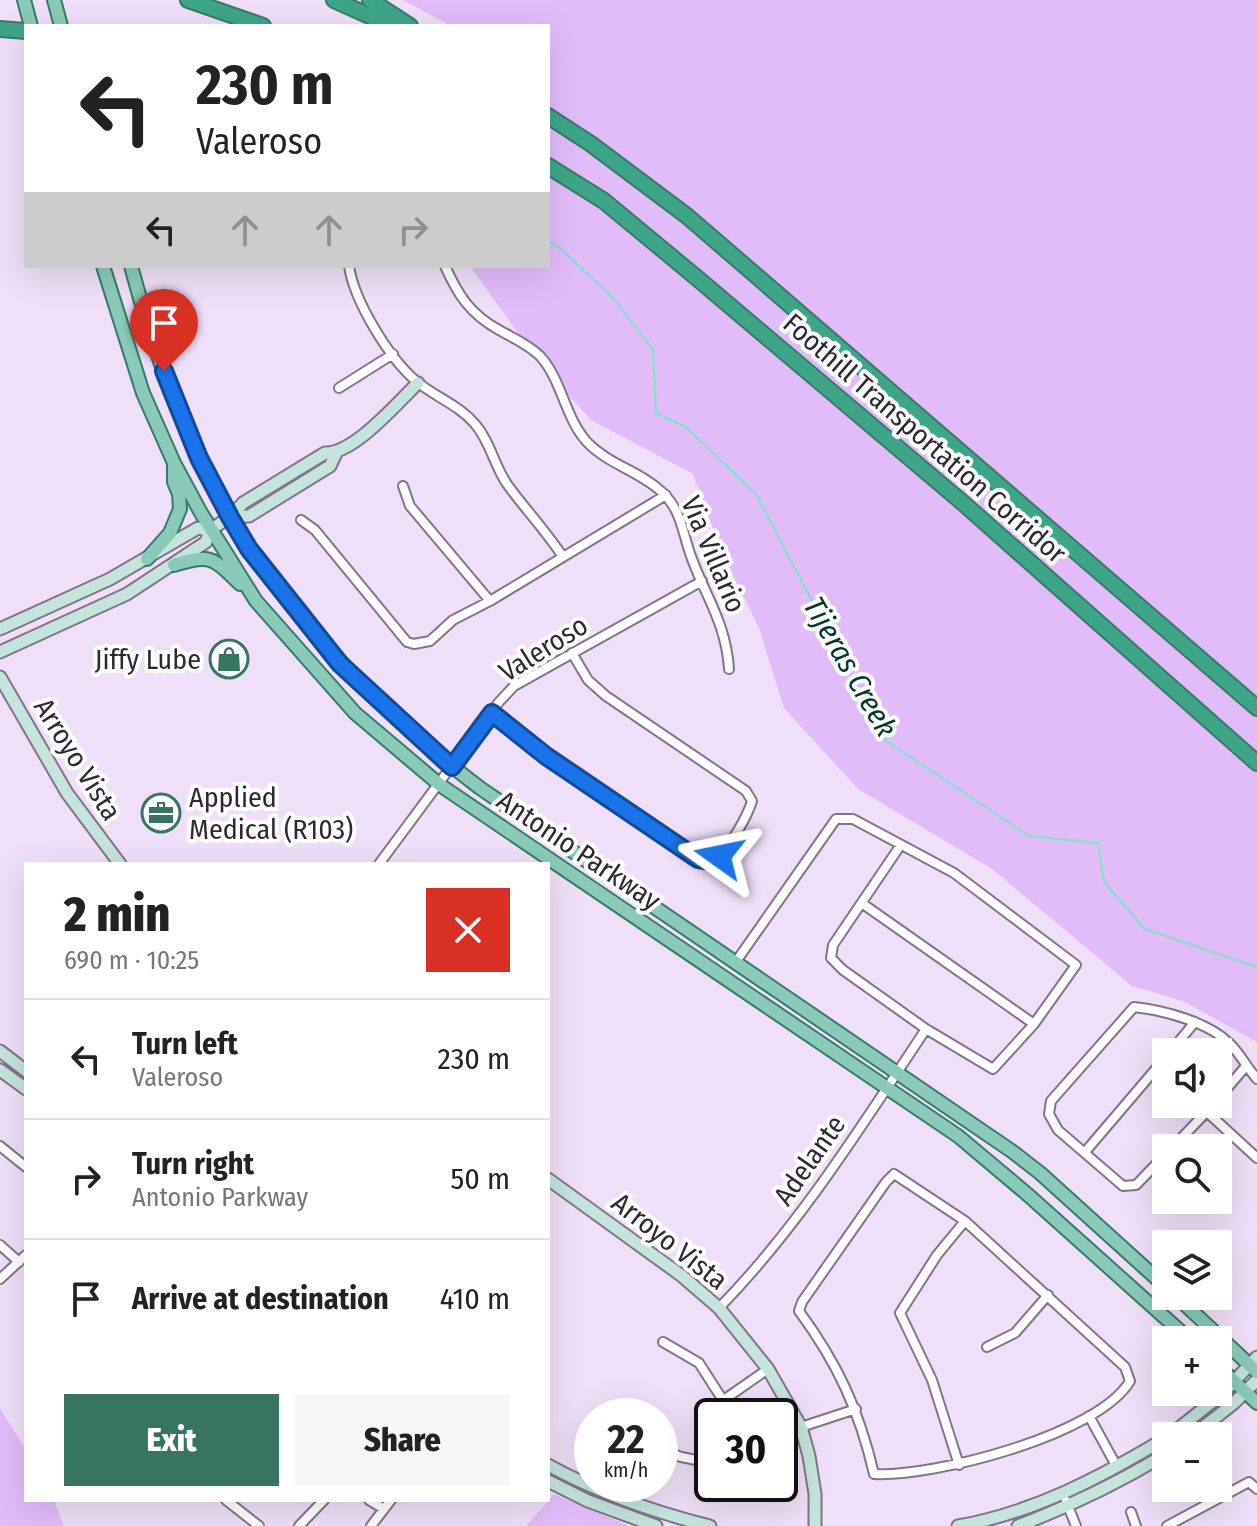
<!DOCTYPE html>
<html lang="en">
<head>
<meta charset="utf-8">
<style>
  :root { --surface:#fff; --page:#f6f6f6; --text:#222; --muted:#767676; --line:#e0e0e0; --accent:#377562 }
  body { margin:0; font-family:"Fira Sans Condensed",sans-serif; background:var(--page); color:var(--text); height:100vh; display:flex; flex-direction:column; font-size:30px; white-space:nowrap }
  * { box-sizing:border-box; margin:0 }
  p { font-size:26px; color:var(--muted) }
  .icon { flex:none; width:44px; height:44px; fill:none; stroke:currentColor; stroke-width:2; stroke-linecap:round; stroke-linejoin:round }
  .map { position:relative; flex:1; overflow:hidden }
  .panel { position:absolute; left:24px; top:862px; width:526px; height:640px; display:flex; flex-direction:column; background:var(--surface); border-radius:0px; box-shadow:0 8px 32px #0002 }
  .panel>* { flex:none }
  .banner { position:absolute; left:24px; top:24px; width:526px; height:244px; border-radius:0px; box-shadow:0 8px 32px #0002; background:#fff; color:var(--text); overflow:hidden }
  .buttons { position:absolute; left:1152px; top:1038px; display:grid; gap:16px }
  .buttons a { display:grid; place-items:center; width:80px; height:80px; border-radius:0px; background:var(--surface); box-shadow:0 8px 32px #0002; font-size:40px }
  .speed { position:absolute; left:574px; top:1398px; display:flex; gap:16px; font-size:40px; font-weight:700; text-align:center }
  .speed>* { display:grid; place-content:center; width:104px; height:104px; border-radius:50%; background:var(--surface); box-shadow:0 8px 32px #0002; line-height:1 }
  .speed small { font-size:20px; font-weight:400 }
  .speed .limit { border:4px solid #111; border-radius:12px; background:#fff; color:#111 }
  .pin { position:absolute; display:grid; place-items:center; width:68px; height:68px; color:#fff; margin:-82px -34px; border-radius:50% 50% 50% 0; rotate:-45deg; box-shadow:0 0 8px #0007 }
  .pin .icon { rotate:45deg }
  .me { position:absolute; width:88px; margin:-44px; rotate:282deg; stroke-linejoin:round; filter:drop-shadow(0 0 6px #0008) }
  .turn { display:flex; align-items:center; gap:28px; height:168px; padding:0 40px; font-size:36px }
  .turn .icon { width:104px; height:104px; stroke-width:2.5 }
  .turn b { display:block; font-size:56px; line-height:68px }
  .lanes { display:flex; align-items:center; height:76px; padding:0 40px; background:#0003; justify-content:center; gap:40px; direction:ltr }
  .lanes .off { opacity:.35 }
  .round { display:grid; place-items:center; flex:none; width:84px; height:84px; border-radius:0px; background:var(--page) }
  .overview { display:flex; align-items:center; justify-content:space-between; height:136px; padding:0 40px }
  h1 { font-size:48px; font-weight:800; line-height:60px }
  .action { display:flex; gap:16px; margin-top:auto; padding:16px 40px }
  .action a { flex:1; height:92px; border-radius:0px; background:var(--accent); color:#fff; font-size:32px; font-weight:800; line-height:92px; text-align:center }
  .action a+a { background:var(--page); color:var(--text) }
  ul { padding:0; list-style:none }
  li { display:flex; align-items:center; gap:24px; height:120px; padding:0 40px; border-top:2px solid var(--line) }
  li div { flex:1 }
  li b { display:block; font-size:30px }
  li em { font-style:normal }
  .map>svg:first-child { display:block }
  .green { fill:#e2bcf9 }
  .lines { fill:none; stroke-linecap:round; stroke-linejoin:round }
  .stream { stroke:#7be4c3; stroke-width:2 }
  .street-casing { stroke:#82758a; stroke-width:12 }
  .secondary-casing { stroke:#82758a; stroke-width:15 }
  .primary-casing { stroke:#377a6a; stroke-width:16 }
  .highway-casing { stroke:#377a6a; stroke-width:18 }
  .street { stroke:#fff; stroke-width:8 }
  .secondary { stroke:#c5e4db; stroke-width:11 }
  .primary { stroke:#8bcab8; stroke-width:12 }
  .highway { stroke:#3da688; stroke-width:14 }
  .route-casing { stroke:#114b97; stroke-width:20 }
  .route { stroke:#1a73e8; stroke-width:14 }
  .labels { text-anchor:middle; stroke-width:8; stroke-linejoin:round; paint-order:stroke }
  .street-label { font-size:28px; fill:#2d2831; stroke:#fff }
  .poi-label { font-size:28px; fill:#2d2831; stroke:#fff; text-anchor:end }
  .water-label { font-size:30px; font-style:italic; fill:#043629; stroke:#fff }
</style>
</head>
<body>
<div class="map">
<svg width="1257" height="1526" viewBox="0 0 1257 1526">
  <rect width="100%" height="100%" fill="#efdff8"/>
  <path class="green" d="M403 0H1257V1042L1183 1001 1132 986 992 869 858 789 784 708 759 628 721 550 693 474 591 420 537 360 470 266H548V26H451Z
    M0 1408 26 1450V1500H54L64 1526H0Z
    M554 1494 629 1526H526Z"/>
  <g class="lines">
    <path class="stream" d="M548 240 560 248 614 299 653 350 656 413 687 428 756 494 885 740 1029 836 1098 843 1104 882 1145 929 1257 967"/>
    <defs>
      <path id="street" d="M349 266C354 301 389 358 416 381 435 397 459 405 475 424 490 441 494 465 507 484 525 509 546 531 563 557
        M445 266C458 295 470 314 499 330 513 338 528 344 540 356 562 380 565 418 587 442 609 465 640 471 663 493 682 511 683 536 692 559 707 599 726 624 729 669
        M339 388 393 354
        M403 486 410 506 490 601
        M301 520 315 530 407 642 414 644 430 641 453 620 490 601 666 495
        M492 713 546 756 698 859C705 860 711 862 717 857 729 849 748 815 752 801L746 791 606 696 588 680 572 653
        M379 864 499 702 514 686 702 581
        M863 904 1034 1024
        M735 963 836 819H853L954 873 1076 965 1034 1024 993 1069 926 1029 843 970 831 958 833 945 900 846
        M1170 1052 1195 1022
        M1218 1099 1246 1066
        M1207 1112 1257 1158
        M0 1146 26 1167
        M1172 1148 1214 1104
        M1085 1152 1166 1057
        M1166 1154 1136 1185 1123 1186 1058 1130 1049 1114 1051 1101 1134 1007C1163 1010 1208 1022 1229 1043 1240 1053 1247 1068 1257 1079
        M894 1174 965 1221 1125 1367 1130 1381C1098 1435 934 1477 874 1474 859 1410 838 1364 799 1311L802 1302 886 1182Z
        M0 1245 19 1262
        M0 1279 26 1255
        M719 1308C800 1225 862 1125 926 1029
        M663 1342 699 1363 733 1416
        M987 1347 1015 1333 1048 1295
        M725 1399 768 1369
        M1089 1416 1117 1467
        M801 1427 856 1409
        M660 1448 681 1457 712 1463
        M959 1465 932 1380 900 1313 937 1255 965 1221
        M226 1500 259 1526
        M369 1500 384 1509
        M1066 1501 1076 1526
        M1131 1512 1136 1526
        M299 1526 324 1500
        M371 1526 391 1500
        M1167 1526 1249 1482 1257 1489"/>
      <path id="secondary" d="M230 517 249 516 330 466 336 453
        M0 629 110 579 198 528 210 530
        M0 652 127 594 206 542 210 530 230 517 243 503 325 453C354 454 397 403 418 383
        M0 677 67 793 120 864
        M0 1051 26 1071
        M0 1070 26 1089
        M548 1179 682 1276 719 1308 768 1369 801 1427 809 1456 815 1494V1526
        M1169 1436 1222 1394 1257 1357
        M1192 1436 1234 1403 1257 1380
        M548 1465C599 1493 654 1512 710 1526
        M548 1481 588 1501 656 1526
        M958 1526C1033 1513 1101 1477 1166 1438
        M1018 1526C1070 1506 1118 1483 1166 1454"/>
      <path id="primary" d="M24 0 31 26
        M54 0 61 26
        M103 266 143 393 174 463 201 513 256 601 355 713 440 785 958 1136 1027 1194 1190 1340
        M131 266C155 357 188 448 237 529 251 553 269 576 286 598 344 671 406 732 480 788L1013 1152 1040 1173 1166 1287
        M147 559 170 533 180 509 179 494 174 482V463
        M174 565C211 553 213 558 240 584
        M1176 1296 1257 1372
        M1218 1366 1257 1403"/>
      <path id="highway" d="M188 0 263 26
        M334 0 392 26
        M370 0 410 26
        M0 29 26 31
        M548 116 591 144 687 216 1257 708
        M548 166 604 201 697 278 963 503 1257 763"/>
    </defs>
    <use href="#street" class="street-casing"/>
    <use href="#secondary" class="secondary-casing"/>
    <use href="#primary" class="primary-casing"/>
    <use href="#highway" class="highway-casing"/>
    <use href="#street" class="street"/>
    <use href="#secondary" class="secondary"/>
    <use href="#primary" class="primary"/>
    <use href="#highway" class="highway"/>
  </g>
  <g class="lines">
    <defs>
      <path id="route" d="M164 371 199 458 230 517 249 549 340 664 452 767 492 713 546 756 698 859 709 861 719 856"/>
    </defs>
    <use href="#route" class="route-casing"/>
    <use href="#route" class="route"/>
  </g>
  <defs>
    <symbol id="shop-ring" viewBox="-11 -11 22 22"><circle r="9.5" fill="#fff" stroke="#377562" stroke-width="1.5"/><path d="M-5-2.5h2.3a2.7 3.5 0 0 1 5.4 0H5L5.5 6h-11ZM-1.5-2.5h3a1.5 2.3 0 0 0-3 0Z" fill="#377562"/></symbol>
    <symbol id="office-ring" viewBox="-11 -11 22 22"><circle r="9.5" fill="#fff" stroke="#377562" stroke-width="1.5"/><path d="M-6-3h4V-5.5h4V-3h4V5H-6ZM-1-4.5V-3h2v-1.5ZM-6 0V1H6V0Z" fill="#377562"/></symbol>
  </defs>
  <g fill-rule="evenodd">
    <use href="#shop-ring" x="207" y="637" width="44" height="44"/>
    <use href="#office-ring" x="139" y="791" width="44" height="44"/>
  </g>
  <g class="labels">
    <g class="street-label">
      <text transform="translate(925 438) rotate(41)" y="10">Foothill Transportation Corridor</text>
      <text transform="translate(714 554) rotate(67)" y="10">Via Villario</text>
      <text transform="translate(543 648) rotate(-32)" y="10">Valeroso</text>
      <text transform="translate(78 759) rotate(58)" y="10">Arroyo Vista</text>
      <text transform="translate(579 850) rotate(34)" y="10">Antonio Parkway</text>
      <text transform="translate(809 1160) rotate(-55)" y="10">Adelante</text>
      <text transform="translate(670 1241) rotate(38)" y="10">Arroyo Vista</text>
    </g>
    <g class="poi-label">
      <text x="201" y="669">Jiffy Lube</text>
      <text x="189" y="807" text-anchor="start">Applied<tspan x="189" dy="32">Medical (R103)</tspan></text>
    </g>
    <g class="water-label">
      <text transform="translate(850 667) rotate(60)" y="10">Tijeras Creek</text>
    </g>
  </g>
</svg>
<div class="buttons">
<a><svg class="icon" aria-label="sound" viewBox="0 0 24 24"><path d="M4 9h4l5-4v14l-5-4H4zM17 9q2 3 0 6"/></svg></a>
<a><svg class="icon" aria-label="search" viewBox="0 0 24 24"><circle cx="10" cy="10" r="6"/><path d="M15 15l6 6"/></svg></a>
<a><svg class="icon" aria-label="layers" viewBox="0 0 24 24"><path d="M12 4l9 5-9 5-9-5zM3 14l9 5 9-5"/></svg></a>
<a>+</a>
<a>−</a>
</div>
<div class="speed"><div>22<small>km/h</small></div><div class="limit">30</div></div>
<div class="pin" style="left:164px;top:371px;background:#d93025"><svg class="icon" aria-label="arrive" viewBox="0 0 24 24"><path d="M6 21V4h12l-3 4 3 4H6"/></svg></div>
<svg class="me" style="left:719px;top:856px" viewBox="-20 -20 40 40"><path d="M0-17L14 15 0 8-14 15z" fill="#1a73e8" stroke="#fff" stroke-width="4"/></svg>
<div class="banner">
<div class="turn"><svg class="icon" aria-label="left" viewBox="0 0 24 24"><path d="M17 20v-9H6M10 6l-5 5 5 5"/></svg><div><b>230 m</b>Valeroso</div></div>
<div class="lanes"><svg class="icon" aria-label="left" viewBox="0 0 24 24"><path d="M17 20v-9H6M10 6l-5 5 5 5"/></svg><svg class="icon off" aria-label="ahead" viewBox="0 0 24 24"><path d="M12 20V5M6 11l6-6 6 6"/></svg><svg class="icon off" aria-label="ahead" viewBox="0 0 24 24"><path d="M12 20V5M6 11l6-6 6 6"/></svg><svg class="icon off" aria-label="right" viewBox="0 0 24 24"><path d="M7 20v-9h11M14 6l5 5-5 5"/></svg></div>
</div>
<section class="panel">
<div class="overview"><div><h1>2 min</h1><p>690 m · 10:25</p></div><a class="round" style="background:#d93025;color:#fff"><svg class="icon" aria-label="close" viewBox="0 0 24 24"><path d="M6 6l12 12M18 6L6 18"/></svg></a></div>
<ul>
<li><svg class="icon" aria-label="left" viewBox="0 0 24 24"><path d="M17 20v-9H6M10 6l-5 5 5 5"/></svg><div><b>Turn left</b><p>Valeroso</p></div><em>230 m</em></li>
<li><svg class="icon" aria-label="right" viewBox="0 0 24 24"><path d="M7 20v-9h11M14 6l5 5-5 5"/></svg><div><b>Turn right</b><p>Antonio Parkway</p></div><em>50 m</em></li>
<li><svg class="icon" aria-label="arrive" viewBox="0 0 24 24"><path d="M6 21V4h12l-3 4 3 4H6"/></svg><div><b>Arrive at destination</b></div><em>410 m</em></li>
</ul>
<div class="action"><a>Exit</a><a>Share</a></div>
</section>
</div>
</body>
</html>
